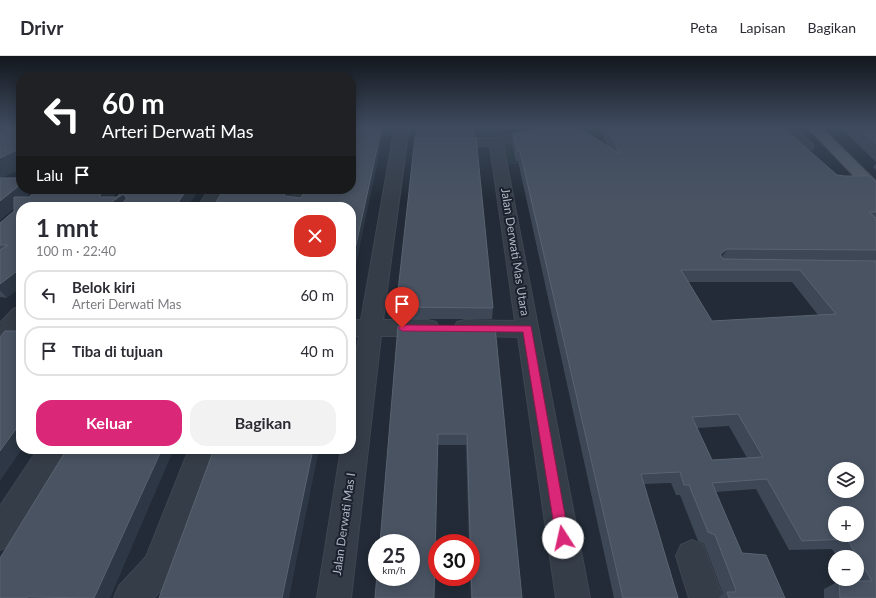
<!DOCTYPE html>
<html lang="id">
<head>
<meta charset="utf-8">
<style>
  :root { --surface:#fff; --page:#f2f2f3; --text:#2b2b33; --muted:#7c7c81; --line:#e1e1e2; --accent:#db2777 }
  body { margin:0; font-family:Lato,sans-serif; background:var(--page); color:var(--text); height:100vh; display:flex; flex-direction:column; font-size:15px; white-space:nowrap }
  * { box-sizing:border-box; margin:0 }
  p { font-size:13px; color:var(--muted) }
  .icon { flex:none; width:22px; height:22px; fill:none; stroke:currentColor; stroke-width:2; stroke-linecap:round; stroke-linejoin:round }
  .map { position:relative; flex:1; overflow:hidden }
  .sheet { position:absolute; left:16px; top:146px; width:340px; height:252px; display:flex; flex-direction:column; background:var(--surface); border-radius:16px; box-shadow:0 2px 10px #0003 }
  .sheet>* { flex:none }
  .guide { position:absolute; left:16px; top:16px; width:340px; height:122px; border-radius:16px; box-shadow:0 2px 10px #0003; background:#202124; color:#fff; overflow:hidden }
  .buttons { position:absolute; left:828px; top:406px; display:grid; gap:8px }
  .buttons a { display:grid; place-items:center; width:36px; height:36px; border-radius:50%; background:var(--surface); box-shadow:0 2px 10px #0003; font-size:20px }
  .speed { position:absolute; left:368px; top:478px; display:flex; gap:8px; font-size:20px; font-weight:700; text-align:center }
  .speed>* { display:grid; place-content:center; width:52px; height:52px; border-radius:50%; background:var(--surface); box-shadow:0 2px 10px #0003; line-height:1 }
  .speed small { font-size:10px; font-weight:400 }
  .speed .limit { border:6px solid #d22; background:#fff; color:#111 }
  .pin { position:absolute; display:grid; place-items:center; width:34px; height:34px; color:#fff; margin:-41px -17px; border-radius:50% 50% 50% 0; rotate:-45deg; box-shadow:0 0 4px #0007 }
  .pin .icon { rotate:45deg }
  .me { position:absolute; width:44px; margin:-22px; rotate:350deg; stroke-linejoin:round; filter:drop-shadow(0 0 3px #0008) }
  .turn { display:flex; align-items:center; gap:14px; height:84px; padding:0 20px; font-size:18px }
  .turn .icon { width:52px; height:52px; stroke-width:2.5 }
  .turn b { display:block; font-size:28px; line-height:34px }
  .then { display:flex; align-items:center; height:38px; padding:0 20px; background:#0003; gap:8px; font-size:15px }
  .round { display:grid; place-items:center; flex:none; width:42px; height:42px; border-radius:16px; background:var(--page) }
  .head { display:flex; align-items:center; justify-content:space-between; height:68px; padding:0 20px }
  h1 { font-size:24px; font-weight:700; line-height:30px }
  .action { display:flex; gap:8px; margin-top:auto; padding:8px 20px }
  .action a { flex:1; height:46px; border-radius:16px; background:var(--accent); color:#fff; font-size:16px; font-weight:700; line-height:46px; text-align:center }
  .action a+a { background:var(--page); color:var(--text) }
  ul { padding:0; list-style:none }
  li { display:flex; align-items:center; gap:12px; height:50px; margin:0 8px 6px; padding:0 12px; border:2px solid var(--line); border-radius:16px }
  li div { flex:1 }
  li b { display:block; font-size:15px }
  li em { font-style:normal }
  header { display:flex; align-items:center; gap:24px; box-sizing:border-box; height:56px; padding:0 20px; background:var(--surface); border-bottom:1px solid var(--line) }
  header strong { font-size:19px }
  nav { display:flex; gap:22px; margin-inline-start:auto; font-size:14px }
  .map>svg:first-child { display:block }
  .green { fill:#243639 }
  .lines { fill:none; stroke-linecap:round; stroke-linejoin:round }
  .service-casing { stroke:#3f4651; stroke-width:2 }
  .minor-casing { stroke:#3f4651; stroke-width:2 }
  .primary-casing { stroke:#3f4651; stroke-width:2 }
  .service { fill:#353d48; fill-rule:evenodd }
  .minor { fill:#353d48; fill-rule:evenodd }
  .primary { fill:#535c68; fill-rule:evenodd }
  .wall { fill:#3d4756; fill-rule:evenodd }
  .shaded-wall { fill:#2d3745 }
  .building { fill:#495362; stroke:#596371; fill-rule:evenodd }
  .route { fill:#db2777; stroke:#8e194d }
  .labels { text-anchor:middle; stroke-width:4; stroke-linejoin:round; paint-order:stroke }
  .street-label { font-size:12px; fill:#b0b7c4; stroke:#1b222d }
</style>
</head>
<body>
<header>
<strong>Drivr</strong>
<nav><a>Peta</a><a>Lapisan</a><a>Bagikan</a></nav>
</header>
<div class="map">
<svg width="876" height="542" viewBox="0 0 876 542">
  <rect width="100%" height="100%" fill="#222b37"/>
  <path class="green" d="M511 70H547L562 75 586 70H598L609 92 559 108H506L502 88 515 84Z"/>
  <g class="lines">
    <defs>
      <path id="service" d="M785 70H794L813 89V93H807Z"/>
      <path id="minor" d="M395 70H409L383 264H428L436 266 439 272 436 278 428 280H381L351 542H317L341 393H351V328L359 280H351V264H361Z
        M546 70H576L574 73 503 88 590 542H556L518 281 465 280 457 278 454 272 457 266 465 264 515 265 490 90H447L442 89 440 86 442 83 447 82H496Z
        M305 133 310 137 304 151H288L296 134Z
        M213 134 219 136 221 139 214 151H198L207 136Z
        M21 250V272L8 288 0 290V267L13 253Z
        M38 393H68L11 489 0 494V450Z
        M189 393H217L170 524 154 542H114L119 530 146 501Z
        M692 484 703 489 723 542H689L676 500 681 489Z"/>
      <path id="primary" d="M806 70H820L876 125V139L870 137Z"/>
    </defs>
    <use href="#service" class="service-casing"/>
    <use href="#minor" class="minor-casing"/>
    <use href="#primary" class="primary-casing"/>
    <use href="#service" class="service"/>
    <use href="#minor" class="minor"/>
    <use href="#primary" class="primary"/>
  </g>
  <path class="wall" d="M11 70 1 122 20 124 32 135 26 141 116 136 113 141H117L124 133 198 135 187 151H21L7 242 0 241V167L14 155V152L0 164V77Z
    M416 70H475V80H416Z
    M600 70H781L837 119 876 126V542H824V533L839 525H851L850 523H857V501H837L832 493 789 494 756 433 716 436 742 497 785 542H718L723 538 704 488 698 485 680 439H676L671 427 644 428 678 542H614L518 105H516L512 88 513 78 608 90 599 73ZM688 226H792L818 259 712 265ZM729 370 747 402 712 404 697 372Z
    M839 70H876V106Z
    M876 107V114L873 111Z
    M397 244 493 252 492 263H400L399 255H398Z
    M495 271 522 542H471L470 521H471V487H469L466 389H438L380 487Z"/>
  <path class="shaded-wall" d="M382 70H385L351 233V212Z
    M21 92V113L0 123V102Z
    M19 122 21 126V133H31L32 135 0 164V145L16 124Z
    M104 133H115L116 136 107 149 123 138 129 149 126 151H104L99 141Z
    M187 133H197L198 135 187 151H175Z
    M287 133H293L294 136 287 151 284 140Z
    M727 193 721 204 720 198Z
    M21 212V231L7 242 0 234V228Z
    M21 366V393H22L0 425V395Z
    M162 393H174L110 542H94Z
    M313 393H319L289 542H282Z"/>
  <path class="building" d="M11 70H21V92L0 102V81L3 79H0V77Z
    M351 70H382L351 212V151H213L224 133H287L284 140 301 142 306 133H351Z
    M549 70H576L620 98 606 70H781L837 119 845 120H870L876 126V156H869L876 162V194L727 193 720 198 723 203 876 205V542H840L839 525H872L847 483 802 485 767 423 712 427 742 497 766 499 785 542H729L727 536H735L736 534 715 479 708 476 689 429H684L680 416 641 418 678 542H623L520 95H518L513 78ZM681 214H800L836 258 712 265ZM738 358 763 401 712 404 692 361ZM835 413H857V435H835ZM835 457H857V479H835Z
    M856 70H876V88Z
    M415 81H476L493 252 399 251 400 244H397Z
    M0 122H19L16 124H21V128L0 145Z
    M38 133H104L99 141H117L124 133H187L175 151H119L127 142 123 138 105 151H21V212L0 228V194L8 189H0V167L14 155V141H29Z
    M398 270 495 271 522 542H472L467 378H438L434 542H375L377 518V521H411V487H380Z
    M5 275H21V366L0 395V281Z
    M67 393H162L94 542 27 541V542H0V502Z
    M214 393H313L282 542H159Z"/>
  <linearGradient id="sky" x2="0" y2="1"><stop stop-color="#13181e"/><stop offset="0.48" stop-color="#3e4a5e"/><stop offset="1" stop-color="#3e4a5e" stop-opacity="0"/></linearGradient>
  <rect width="876" height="146" fill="url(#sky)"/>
  <path class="route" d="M402 269 531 270 569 482 567 487 563 489 558 487 556 482 523 276 402 275 398 272Z"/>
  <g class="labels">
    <g class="street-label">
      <text transform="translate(515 196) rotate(81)" y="4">Jalan Derwati Mas Utara</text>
      <text transform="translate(344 468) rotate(-82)" y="4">Jalan Derwati Mas I</text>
    </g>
  </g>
</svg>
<div class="buttons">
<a><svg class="icon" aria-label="layers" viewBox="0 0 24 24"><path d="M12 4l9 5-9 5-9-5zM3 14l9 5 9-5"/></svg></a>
<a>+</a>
<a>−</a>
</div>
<div class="speed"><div>25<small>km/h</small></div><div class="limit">30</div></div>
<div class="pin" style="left:402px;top:272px;background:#d93025"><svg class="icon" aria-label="arrive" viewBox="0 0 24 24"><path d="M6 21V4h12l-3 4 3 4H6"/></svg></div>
<svg class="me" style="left:563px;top:482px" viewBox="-20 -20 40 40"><circle r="19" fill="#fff"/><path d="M0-13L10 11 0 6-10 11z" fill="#db2777"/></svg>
<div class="guide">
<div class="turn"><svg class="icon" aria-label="left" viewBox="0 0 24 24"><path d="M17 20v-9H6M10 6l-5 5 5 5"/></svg><div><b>60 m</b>Arteri Derwati Mas</div></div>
<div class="then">Lalu<svg class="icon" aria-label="arrive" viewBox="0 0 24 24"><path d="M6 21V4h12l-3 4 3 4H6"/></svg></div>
</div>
<section class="sheet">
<div class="head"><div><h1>1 mnt</h1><p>100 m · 22:40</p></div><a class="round" style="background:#d93025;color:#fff"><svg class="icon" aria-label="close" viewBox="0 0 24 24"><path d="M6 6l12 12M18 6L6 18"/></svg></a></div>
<ul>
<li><svg class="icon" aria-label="left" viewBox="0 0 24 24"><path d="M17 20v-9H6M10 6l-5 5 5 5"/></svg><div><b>Belok kiri</b><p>Arteri Derwati Mas</p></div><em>60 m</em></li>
<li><svg class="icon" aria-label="arrive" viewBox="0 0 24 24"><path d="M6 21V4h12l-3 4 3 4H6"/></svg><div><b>Tiba di tujuan</b></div><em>40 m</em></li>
</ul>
<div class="action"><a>Keluar</a><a>Bagikan</a></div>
</section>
</div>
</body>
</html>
